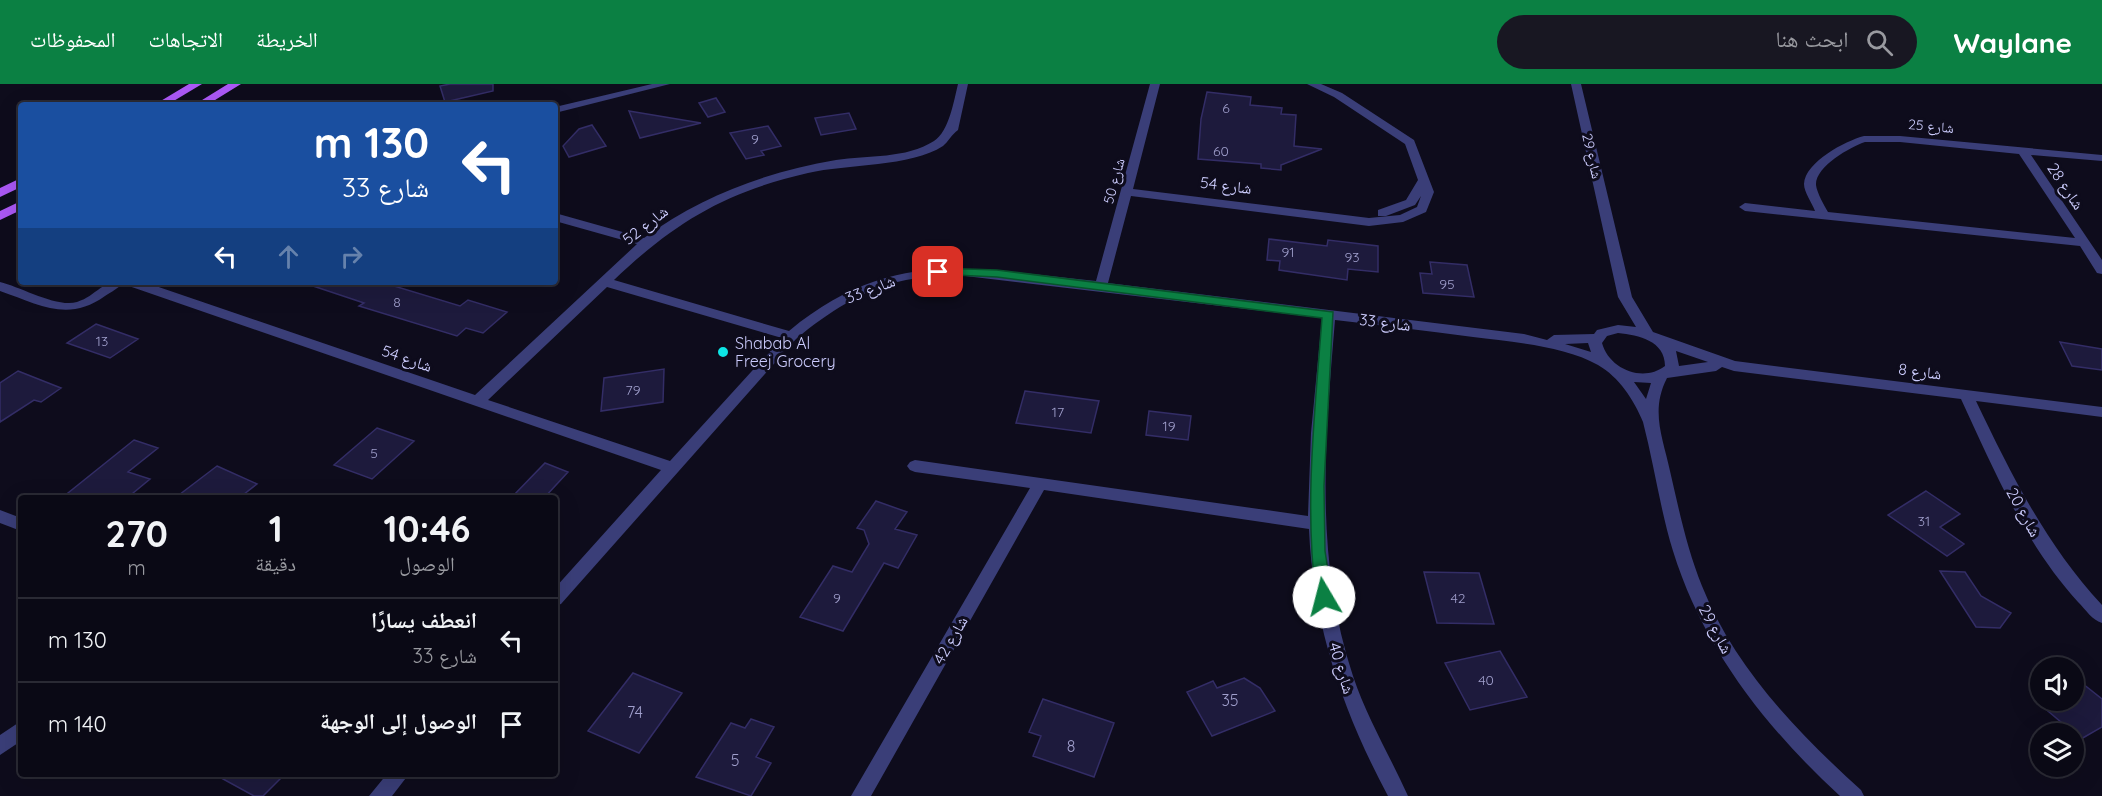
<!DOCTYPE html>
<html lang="ar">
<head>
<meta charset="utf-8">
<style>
  :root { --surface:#0a0915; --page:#181722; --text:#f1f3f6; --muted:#999aa0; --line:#2a2a34; --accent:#0b8043 }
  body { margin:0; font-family:Quicksand,"Noto Naskh Arabic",sans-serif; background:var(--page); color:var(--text); direction:rtl; height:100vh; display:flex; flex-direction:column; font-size:22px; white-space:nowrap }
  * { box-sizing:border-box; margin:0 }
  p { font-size:20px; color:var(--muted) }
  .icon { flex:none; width:33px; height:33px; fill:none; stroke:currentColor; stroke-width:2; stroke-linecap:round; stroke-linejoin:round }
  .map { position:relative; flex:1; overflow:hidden; direction:ltr }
  .side { position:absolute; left:18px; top:411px; width:540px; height:282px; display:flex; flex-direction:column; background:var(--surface); border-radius:6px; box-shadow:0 6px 24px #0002,0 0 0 2px var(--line); direction:rtl }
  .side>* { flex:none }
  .banner { position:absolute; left:18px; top:18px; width:540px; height:183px; border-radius:6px; box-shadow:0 6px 24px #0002,0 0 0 2px var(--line); direction:rtl; background:#1a4fa0; color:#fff; overflow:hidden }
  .controls { position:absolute; left:2030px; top:573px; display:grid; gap:12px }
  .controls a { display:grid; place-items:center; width:54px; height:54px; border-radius:50%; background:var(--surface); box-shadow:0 6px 24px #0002,0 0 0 2px var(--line); font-size:30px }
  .pin { position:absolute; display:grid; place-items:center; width:51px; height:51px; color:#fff; margin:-26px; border-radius:12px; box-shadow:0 3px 9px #0006 }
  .me { position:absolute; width:66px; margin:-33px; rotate:352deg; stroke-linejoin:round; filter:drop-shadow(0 0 4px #0008) }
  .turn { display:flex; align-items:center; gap:21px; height:126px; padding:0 30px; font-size:27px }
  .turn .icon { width:78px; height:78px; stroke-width:2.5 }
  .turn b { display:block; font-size:42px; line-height:51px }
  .lanes { display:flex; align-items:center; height:57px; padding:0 30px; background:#0003; justify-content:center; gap:30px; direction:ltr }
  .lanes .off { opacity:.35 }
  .eta { display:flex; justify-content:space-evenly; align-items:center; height:102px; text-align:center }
  .eta b { font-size:36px; font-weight:700; line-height:42px }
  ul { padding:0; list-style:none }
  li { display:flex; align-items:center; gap:18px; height:84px; padding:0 30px; border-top:2px solid var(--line) }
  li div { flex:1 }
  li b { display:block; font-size:22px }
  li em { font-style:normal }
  header { display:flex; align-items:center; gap:36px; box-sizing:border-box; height:84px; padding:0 30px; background:var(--accent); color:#fff }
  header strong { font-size:28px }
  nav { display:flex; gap:33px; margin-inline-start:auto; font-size:21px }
  .search { width:420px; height:54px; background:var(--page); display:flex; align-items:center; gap:15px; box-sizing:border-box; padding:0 21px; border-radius:33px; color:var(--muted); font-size:22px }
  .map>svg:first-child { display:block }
  .building { fill:#1d1a3c; stroke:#332d66; stroke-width:1.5 }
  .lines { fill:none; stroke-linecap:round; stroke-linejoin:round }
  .minor { fill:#3a3e78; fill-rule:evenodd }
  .major { fill:#ab58f5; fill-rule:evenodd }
  .route { fill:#0b8043; stroke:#07532c; stroke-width:1.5 }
  .poi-dot { fill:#0de5e5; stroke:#0e0c1c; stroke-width:2 }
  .labels { text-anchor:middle; stroke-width:6; stroke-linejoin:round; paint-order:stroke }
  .number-label { font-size:14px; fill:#a09fcc }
  .far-street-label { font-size:14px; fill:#cbcbfc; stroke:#0e0c1c }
  .street-label { font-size:16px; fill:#cbcbfc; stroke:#0e0c1c }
  .poi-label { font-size:16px; fill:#cbcbfc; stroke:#0e0c1c; text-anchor:start }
  .near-number-label { font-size:16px; fill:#a09fcc }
</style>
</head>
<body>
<header>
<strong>Waylane</strong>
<div class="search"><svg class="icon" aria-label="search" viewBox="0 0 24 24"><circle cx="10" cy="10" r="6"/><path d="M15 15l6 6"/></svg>ابحث هنا</div>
<nav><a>الخريطة</a><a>الاتجاهات</a><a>المحفوظات</a></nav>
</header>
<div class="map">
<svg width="2102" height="712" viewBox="0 0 2102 712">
  <rect width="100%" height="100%" fill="#0e0c1c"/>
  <path class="building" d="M450 0H493V7L445 18 440 2Z
    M1207 8 1251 13 1250 21 1282 24 1281 30 1296 31 1294 62 1322 65 1281 81V86L1261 84V80L1198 75 1201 35Z
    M716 14 725 28 708 33 699 19Z
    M629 27 701 39 640 54Z
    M849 29 856 45 821 51 815 34Z
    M592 41 606 62 569 73 563 62 579 45Z
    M768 42 781 62 761 67 764 71 746 75 730 49Z
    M1269 155 1327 162 1328 156 1378 162V188L1348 185 1347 196 1279 186 1280 177 1267 176Z
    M1430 178 1467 181 1474 213 1423 209 1420 189 1432 190Z
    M311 198H381L460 222 468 216 507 228 483 249 466 244 457 252 359 222 364 219 310 201Z
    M96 240 138 255 110 274 67 259Z
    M2060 258 2102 265V286L2072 282Z
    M664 285 663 318 601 327 604 294Z
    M18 287 61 304 41 318 34 316 0 338V299Z
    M1025 307 1099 317 1091 349 1016 339Z
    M1149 327 1191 332 1188 356 1146 351Z
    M377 344 414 357 372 395 334 381Z
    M134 356 158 364 128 388 150 395 127 414H82L68 409Z
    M545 379 568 388 544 414H511Z
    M217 382 257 400 239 414H175Z
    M1926 407 1960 430 1940 443 1964 460 1947 472 1888 431Z
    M876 417 907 428 895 445 917 451 898 484 884 479 843 547 800 533 833 482 852 488 869 460 864 446 857 444Z
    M1940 487 1965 488 1981 512 2011 529 2000 544 1976 543Z
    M1424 488 1479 489 1494 540 1437 539Z
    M1500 567 1527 613 1470 626 1445 579Z
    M633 589 682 609 639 669 588 647Z
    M2073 592 2102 615V643L2081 655 2035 616H2073Z
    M1244 594 1260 604 1275 627 1212 652 1187 608 1213 597 1217 604Z
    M1043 615 1114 639 1094 693 1033 672 1041 652 1029 648Z
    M751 635 774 643 756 673 771 679 751 712 696 693 731 639 745 644Z
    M214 690H285L263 712H254Z"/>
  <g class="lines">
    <path class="minor" d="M652 0H670L555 29V23Z
      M958 0H968L958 46C952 50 948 58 943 62 911 83 847 80 808 89 725 108 675 138 614 196L789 247C892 162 974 185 1096 197L1150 0H1160L1133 105 1369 134 1400 131 1417 123 1421 112 1415 121 1386 132H1378V126L1406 116 1418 96 1405 60 1334 13 1307 0H1321L1342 9 1414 56 1434 108 1426 128 1403 138 1369 142 1131 112 1108 199 1524 250 1547 256 1554 251 1594 250 1597 246 1618 241 1636 243 1618 213 1571 0H1581L1632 213 1653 248 1735 277 2102 323V333L1976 317C2011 390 2046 461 2102 521V539C2092 536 2086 526 2078 518 2025 460 1994 386 1961 315L1734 287 1722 283 1716 287 1667 294C1650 327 1663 354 1670 387 1679 426 1687 465 1702 502 1734 583 1797 648 1861 706L1864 712H1840C1766 644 1703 564 1673 467 1660 425 1654 380 1643 338 1634 316 1619 293 1598 281 1564 262 1512 258 1473 253 1427 247 1381 241 1335 236 1325 357 1314 474 1353 592 1367 634 1390 672 1408 712H1388C1343 628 1313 541 1309 445L1044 406 871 712H851L1030 404 915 388 910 386 907 382 910 378 915 376 1308 432 1311 349 1322 234 957 191C940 193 922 193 906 196 865 204 827 229 796 255L561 520 555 522V504L661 386 126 201 124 198H144L475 311 637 160 555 137V129L644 154C701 112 766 88 836 76 868 71 906 75 934 57 949 48 954 16 958 0ZM607 203 782 254 670 377 488 316ZM1618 249C1639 251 1665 257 1665 282 1643 299 1609 285 1602 259L1607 252ZM1588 259 1591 268 1565 260ZM1676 267 1708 278 1679 282ZM1634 298 1651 299 1646 315Z
      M1864 52H1900L2102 71V77L2031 71 2102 176V190L2097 189 2080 162 1745 127 1739 123 1745 119 1815 127C1812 119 1804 108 1804 100 1805 78 1845 57 1864 52ZM1865 58H1900L2019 70 2075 154 1828 128C1824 121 1817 109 1816 101 1815 83 1850 63 1865 58Z
      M0 198C21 203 57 224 77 218 98 211 98 198 124 198 119 204 111 208 105 212 68 239 38 220 0 207Z
      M0 426 21 434V447L0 439Z
      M21 637V657L0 671V651Z
      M387 690H409L392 712H369Z"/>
    <path class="major" d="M189 0H202L167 21H154Z
      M228 0H241L207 21H194Z
      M21 94V103L0 113V104Z
      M21 117V126L0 136V127Z"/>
  </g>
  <path class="route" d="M938 184 997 186 1333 228 1324 402 1325 467 1332 513 1330 517H1319L1316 513C1304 420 1315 327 1322 234L997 193 933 190 932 188Z"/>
  <circle class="poi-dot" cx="723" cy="268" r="6"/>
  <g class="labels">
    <g class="number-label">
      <text x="1226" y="29">6</text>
      <text x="755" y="60">9</text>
      <text x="1221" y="72">60</text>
      <text x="1288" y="173">91</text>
      <text x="1352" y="178">93</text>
      <text x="1447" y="205">95</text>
      <text x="397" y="223">8</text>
      <text x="102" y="262">13</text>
      <text x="633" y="311">79</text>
      <text x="1058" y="333">17</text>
      <text x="1169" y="347">19</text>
      <text x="374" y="374">5</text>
      <text x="1924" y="442">31</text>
      <text x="837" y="519">9</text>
      <text x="1458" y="519">42</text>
      <text x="1486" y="601">40</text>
    </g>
    <g class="far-street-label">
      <text transform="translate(1931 42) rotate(5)" y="5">شارع 25</text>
      <text transform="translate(1592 72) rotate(77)" y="5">شارع 29</text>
      <text transform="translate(1114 97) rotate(-75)" y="5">شارع 50</text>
    </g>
    <g class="street-label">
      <text transform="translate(1226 101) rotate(7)" y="6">شارع 54</text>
      <text transform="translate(2066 102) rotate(56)" y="6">شارع 28</text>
      <text transform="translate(645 141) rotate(-38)" y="6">شارع 52</text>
      <text transform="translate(870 205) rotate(-21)" y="6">شارع 33</text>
      <text transform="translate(1385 238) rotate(7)" y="6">شارع 33</text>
      <text transform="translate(407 274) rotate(19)" y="6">شارع 54</text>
      <text transform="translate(1920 287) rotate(7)" y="6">شارع 8</text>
      <text transform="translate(2024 428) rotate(61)" y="6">شارع 20</text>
      <text transform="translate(1716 545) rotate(62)" y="6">شارع 29</text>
      <text transform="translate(950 556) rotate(-60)" y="6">شارع 42</text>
      <text transform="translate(1342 584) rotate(73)" y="6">شارع 40</text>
    </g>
    <g class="poi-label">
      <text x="735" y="265">Shabab Al<tspan x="735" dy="18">Freej Grocery</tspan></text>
    </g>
    <g class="near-number-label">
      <text x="1230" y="622">35</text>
      <text x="635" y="634">74</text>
      <text x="1071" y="668">8</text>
      <text x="735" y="682">5</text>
    </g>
  </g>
</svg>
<div class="controls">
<a><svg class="icon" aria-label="sound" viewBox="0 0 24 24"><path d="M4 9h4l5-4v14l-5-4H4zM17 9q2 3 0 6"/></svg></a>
<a><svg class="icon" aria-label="layers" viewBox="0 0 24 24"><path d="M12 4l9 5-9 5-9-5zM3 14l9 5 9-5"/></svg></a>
</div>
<div class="pin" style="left:938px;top:188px;background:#d93025"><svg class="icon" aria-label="arrive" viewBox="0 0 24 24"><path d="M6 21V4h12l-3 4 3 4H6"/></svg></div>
<svg class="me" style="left:1324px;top:513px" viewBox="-20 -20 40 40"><circle r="19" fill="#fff"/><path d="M0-13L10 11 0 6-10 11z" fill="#0b8043"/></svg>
<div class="banner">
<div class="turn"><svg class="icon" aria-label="left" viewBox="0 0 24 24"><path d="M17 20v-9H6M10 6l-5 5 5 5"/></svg><div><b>130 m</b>شارع 33</div></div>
<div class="lanes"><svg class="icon" aria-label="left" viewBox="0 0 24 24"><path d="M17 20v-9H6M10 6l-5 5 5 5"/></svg><svg class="icon off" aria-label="ahead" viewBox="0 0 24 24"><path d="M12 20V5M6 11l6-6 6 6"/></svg><svg class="icon off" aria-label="right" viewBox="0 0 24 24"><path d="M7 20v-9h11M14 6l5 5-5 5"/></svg></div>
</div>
<section class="side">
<div class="eta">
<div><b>10:46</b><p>الوصول</p></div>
<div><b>1</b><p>دقيقة</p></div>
<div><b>270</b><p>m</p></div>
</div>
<ul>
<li><svg class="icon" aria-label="left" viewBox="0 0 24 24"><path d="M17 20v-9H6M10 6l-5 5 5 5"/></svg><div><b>انعطف يسارًا</b><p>شارع 33</p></div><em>130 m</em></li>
<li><svg class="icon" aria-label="arrive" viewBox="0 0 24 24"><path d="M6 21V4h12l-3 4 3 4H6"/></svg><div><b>الوصول إلى الوجهة</b></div><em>140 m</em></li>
</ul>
</section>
</div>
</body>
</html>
